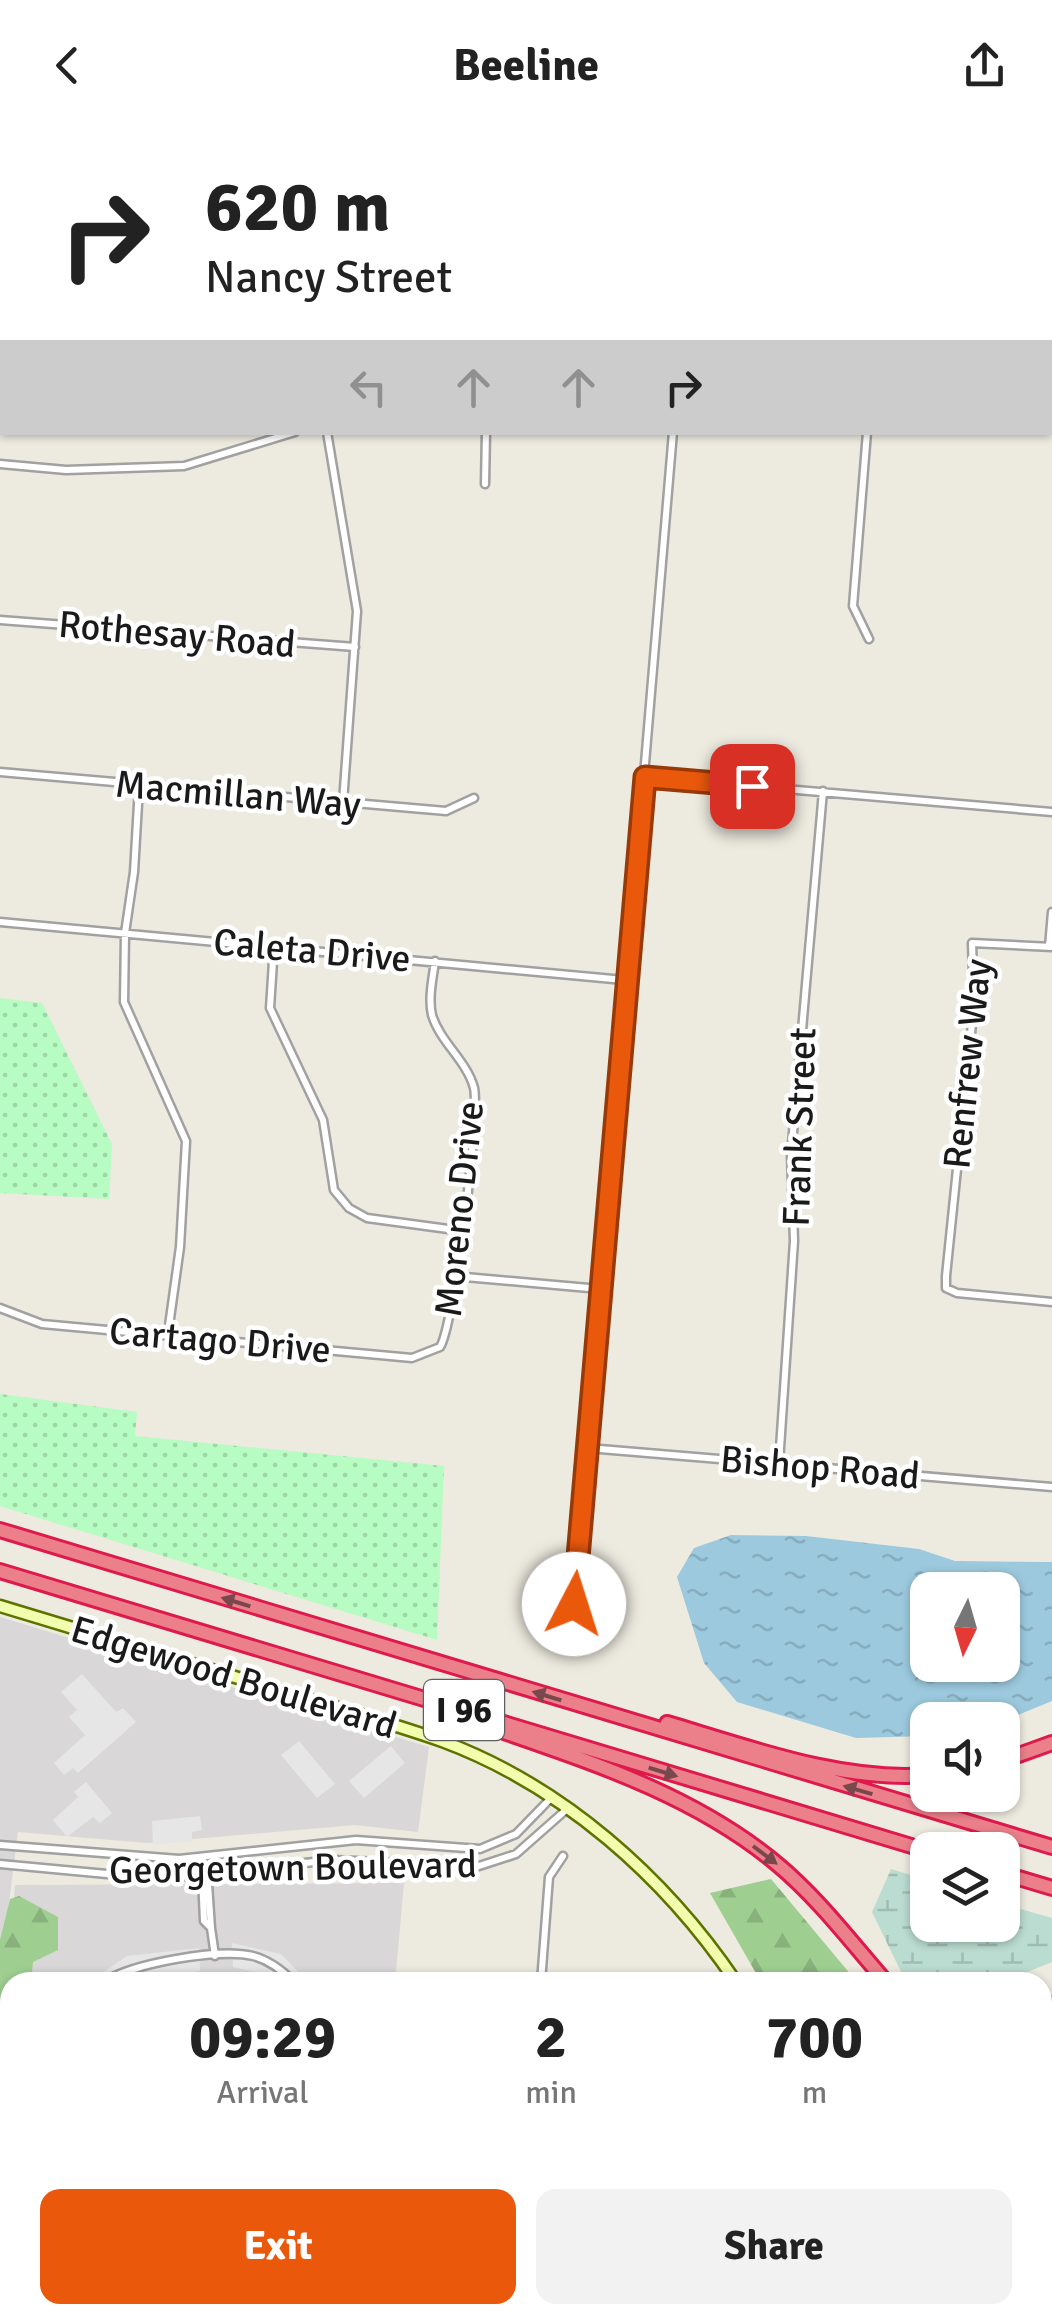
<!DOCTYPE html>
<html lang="en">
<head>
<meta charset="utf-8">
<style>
  :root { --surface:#fff; --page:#f2f2f2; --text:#222; --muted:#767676; --accent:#ea580c }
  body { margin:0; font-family:Signika,sans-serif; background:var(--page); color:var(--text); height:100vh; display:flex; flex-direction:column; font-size:38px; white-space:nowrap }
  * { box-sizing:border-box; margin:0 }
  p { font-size:32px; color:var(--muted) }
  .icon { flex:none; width:55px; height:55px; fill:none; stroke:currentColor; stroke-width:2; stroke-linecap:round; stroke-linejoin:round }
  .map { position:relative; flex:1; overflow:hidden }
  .panel { position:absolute; left:0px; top:1842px; width:1052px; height:352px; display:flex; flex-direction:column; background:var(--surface); border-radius:30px 30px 0 0; box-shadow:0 2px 8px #0004 }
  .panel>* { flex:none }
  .hud { position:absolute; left:0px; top:0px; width:1052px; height:305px; box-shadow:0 2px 8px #0004; background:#fff; color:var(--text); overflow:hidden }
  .needle { width:65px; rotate:185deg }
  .fabs { position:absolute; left:910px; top:1442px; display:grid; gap:20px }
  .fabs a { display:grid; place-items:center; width:110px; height:110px; border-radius:20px; background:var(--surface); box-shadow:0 2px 8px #0004; font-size:50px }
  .pin { position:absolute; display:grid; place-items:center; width:85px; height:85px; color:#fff; margin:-42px; border-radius:20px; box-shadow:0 5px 15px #0006 }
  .me { position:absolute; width:110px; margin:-55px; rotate:5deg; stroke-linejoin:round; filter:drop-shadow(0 0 8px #0008) }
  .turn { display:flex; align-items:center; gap:35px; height:210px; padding:0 40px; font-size:45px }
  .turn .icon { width:130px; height:130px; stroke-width:2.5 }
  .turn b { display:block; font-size:70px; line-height:85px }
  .lanes { display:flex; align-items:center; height:95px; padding:0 40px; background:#0003; justify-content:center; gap:50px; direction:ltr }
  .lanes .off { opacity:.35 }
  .eta { display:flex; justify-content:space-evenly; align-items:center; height:170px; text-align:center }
  .eta b { font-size:60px; font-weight:700; line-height:70px }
  .primary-button { display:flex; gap:20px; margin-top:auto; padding:20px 40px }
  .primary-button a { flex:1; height:115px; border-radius:20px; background:var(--accent); color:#fff; font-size:40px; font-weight:700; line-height:115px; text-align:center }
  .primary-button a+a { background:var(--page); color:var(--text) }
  header { display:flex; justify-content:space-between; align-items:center; height:130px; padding:0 40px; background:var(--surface); font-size:45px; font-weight:700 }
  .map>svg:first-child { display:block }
  .residential { fill:#d9d7d7 }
  .industrial { fill:url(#industrial-grid) }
  .forest { fill:url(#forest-firs) }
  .wetland { fill:url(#wetland-marsh) }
  .park { fill:url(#park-dots) }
  .parking { fill:#e6e6e6 }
  .water { fill:url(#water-ripples); fill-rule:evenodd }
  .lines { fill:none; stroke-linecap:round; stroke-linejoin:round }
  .stream { stroke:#9cc9de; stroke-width:2.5 }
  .street-casing { stroke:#a1a1a1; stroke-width:11 }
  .secondary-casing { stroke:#5d7300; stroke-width:15 }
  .primary-casing { stroke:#916d00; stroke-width:16 }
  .highway-casing { stroke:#de194c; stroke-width:18 }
  .street { stroke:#fff; stroke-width:6 }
  .secondary { stroke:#f2fdad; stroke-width:10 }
  .primary { stroke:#ffd992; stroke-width:11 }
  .highway { stroke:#eb808b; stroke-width:12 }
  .oneway { fill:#78484d }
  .route-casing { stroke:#983908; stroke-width:25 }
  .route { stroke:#ea580c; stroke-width:18 }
  .labels { text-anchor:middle; stroke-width:9; stroke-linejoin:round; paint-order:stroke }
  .shield { fill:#fff; stroke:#5f5f5f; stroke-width:2.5 }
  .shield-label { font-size:35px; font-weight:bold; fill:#1a1a1a }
  .street-label { font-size:38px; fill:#1a1a1a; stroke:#fff }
</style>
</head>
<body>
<header><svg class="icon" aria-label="back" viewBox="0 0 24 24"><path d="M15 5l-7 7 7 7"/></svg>Beeline<svg class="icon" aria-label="share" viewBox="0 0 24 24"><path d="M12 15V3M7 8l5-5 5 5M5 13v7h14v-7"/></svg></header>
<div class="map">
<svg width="1052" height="2193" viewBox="0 0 1052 2193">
  <defs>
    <pattern id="industrial-grid" width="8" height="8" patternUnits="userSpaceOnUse" patternTransform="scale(2.5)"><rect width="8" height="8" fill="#e7d0e1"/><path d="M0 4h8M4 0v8" fill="none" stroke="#c6b2c0"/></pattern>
    <pattern id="forest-firs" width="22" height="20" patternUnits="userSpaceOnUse" patternTransform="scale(2.5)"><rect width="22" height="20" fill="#9ecf91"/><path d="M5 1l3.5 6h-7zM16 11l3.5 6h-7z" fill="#88b17c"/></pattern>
    <pattern id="wetland-marsh" width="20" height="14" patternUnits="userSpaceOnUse" patternTransform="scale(2.5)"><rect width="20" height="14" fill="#bbdcd0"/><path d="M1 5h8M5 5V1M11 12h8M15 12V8" fill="none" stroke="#a0bcb2"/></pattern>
    <pattern id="park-dots" width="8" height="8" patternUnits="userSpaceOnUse" patternTransform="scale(2.5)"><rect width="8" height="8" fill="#b7fcc2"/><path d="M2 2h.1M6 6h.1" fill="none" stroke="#9dd7a6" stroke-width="1.8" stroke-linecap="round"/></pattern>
    <pattern id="water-ripples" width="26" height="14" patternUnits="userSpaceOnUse" patternTransform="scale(2.5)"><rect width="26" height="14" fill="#9cc9de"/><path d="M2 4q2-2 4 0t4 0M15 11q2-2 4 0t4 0" fill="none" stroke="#86acbe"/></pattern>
  </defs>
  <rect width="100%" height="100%" fill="#edeadf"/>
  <path class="residential" d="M0 1487 429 1617 418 1702 355 1695 147 1713 18 1702 0 1843Z
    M404 1753 395 1852H10V2185H367V2193H0V1947L15 1755Z"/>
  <path class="industrial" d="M1052 2071V2186L1042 2193H956L949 2185H1042L1043 2079Z"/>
  <path class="forest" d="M771 1749 857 1852H761L710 1763Z
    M19 1766 58 1787V1820L33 1832 31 1852H10V2185H185V2193H0V1810L10 1769Z
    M1043 1864 1052 1865V1972L1043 1980Z"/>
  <path class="wetland" d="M0 0H105L2 2 0 166Z
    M891 1739 927 1750 928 1795H1002L1003 1774 1052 1788V1832L1003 1852 904 1848 872 1782Z"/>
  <path class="park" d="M0 868 42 873 112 1014 109 1069 0 1063Z
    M0 1264 137 1282 135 1306 444 1336 437 1510 0 1376Z"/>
  <path class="parking" d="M82 1544 116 1582 123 1578 136 1592 78 1643 73 1638 64 1645 54 1633 85 1605 69 1587 77 1580 61 1562Z
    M299 1611 335 1654 317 1668 281 1625Z
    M391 1616 405 1633 364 1668 349 1651Z
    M86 1652 112 1683 100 1693 93 1687 67 1707 53 1690 78 1667 74 1662Z
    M200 1686 202 1700 192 1702V1711L153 1715 152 1691Z
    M232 1813 281 1824 308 1852H277L267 1845 233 1837Z
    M199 1818 200 1841 131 1852H89L127 1826Z"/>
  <path class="water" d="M731 1405 806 1406 919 1419 955 1431 1052 1432V1571L1003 1591 928 1590 927 1606 856 1608 737 1572 704 1533 677 1447 694 1418ZM928 1460H1002V1535H928Z"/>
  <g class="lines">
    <path class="stream" d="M716 2V0
      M1050 293H1052
      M904 1848 939 1852
      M1042 1868 1052 1872
      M1042 1978 1052 1967
      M1042 2084 1052 2078"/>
    <defs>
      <path id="street" d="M343 0 345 2
        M178 2 180 0
        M698 2V0
        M1050 276 1052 277
        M327 302 357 481 343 672
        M867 302 853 476 869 509
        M0 334 66 340 184 336 295 302
        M485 354 486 302
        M0 490 355 517
        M0 642 446 681 474 668
        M645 647 1052 682
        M139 657 134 742 125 803 124 872 186 1011 180 1117 168 1203
        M0 792 624 850
        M274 816 270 878 323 990 334 1060 349 1078 367 1088 463 1101
        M1049 817 1052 782
        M1052 817 972 813 974 874 946 1146V1158L957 1163 1052 1172
        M454 1146 600 1159
        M0 1178 42 1194 412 1228 440 1217C454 1196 480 985 474 958 467 931 440 912 432 885 428 868 433 847 435 831
        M588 1318 1052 1357
        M779 1333 794 1111 791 1025 823 661
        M580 1515 574 1474 673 302
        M0 1715 179 1729 356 1710 480 1719 516 1704 551 1668
        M0 1734 160 1749 332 1730 479 1736 516 1724 567 1679
        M202 1746 208 1754 211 1798 204 1791Z
        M211 1798 215 1826
        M104 1852C132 1833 220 1818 253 1826 269 1830 283 1841 294 1852
        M541 1852 549 1747 563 1726
        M196 2193 197 2185
        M511 2193 512 2185
        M663 2193 664 2185"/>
      <path id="secondary" d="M0 1476C89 1503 179 1530 268 1557 326 1575 385 1591 442 1611 563 1656 665 1747 736 1852
        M925 2185 932 2193"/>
      <path id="primary" d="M862 2193 871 2185"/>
      <path id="highway" d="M0 1400 1052 1717
        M0 1441 928 1721
        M667 1593C749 1617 841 1652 928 1645
        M481 1594C584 1630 692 1663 777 1734 818 1768 851 1812 886 1852
        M1002 1631 1052 1613
        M1002 1743 1052 1758
        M1042 2025 1052 2028"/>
    </defs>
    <use href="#street" class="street-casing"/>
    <use href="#secondary" class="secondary-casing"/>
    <use href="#primary" class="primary-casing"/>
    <use href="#highway" class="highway-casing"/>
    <use href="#street" class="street"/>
    <use href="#secondary" class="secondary"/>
    <use href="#primary" class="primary"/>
    <use href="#highway" class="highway"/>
  </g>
  <defs><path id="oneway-solid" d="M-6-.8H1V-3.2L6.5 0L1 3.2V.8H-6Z" transform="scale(2.5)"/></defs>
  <g class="oneway">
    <use href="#oneway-solid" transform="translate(236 1472) rotate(-163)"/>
    <use href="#oneway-solid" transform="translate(547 1566) rotate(-163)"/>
    <use href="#oneway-solid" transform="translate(663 1642) rotate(17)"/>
    <use href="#oneway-solid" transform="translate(858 1660) rotate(-164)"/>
    <use href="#oneway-solid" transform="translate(765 1725) rotate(37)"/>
  </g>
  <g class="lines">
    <defs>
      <path id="route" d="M574 1474 645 647 752 656"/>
    </defs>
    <use href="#route" class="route-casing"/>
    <use href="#route" class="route"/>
  </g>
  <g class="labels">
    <rect class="shield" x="424" y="1550" width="80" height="60" rx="8"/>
    <g class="shield-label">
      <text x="464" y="1592">I 96</text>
    </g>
    <g class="street-label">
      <text transform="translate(177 504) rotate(5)" y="13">Rothesay Road</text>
      <text transform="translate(238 664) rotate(5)" y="13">Macmillan Way</text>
      <text transform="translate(312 820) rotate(5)" y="13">Caleta Drive</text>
      <text transform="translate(967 934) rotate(-84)" y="13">Renfrew Way</text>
      <text transform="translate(799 997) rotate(-88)" y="13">Frank Street</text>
      <text transform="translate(459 1079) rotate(-84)" y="13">Moreno Drive</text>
      <text transform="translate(220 1210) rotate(5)" y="13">Cartago Drive</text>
      <text transform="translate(820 1337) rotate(5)" y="13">Bishop Road</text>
      <text transform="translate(234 1547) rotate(17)" y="13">Edgewood Boulevard</text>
      <text transform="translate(293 1737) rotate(-1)" y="13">Georgetown Boulevard</text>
    </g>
  </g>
</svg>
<div class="fabs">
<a><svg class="needle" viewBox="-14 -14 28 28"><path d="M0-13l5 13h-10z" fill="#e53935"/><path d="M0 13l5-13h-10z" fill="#767676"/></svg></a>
<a><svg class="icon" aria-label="sound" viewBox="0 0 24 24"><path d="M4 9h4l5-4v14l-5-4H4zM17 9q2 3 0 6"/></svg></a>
<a><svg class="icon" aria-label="layers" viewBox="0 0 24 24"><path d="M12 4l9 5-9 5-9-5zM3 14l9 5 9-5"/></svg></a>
</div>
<div class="pin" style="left:752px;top:656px;background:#d93025"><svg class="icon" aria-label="arrive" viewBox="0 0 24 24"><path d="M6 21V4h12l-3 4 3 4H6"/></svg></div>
<svg class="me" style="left:574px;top:1474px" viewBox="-20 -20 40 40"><circle r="19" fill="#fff"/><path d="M0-13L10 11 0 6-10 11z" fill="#ea580c"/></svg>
<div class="hud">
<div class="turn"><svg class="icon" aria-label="right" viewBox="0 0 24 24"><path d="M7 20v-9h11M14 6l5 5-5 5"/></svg><div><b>620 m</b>Nancy Street</div></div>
<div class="lanes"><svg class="icon off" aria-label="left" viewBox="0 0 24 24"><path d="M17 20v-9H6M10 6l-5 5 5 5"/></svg><svg class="icon off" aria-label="ahead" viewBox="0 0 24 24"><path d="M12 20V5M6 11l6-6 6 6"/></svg><svg class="icon off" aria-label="ahead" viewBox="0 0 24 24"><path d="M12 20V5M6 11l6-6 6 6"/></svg><svg class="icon" aria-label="right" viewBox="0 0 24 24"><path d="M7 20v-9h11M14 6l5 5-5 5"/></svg></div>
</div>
<section class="panel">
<div class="eta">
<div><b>09:29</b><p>Arrival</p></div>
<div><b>2</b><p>min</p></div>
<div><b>700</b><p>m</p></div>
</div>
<div class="primary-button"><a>Exit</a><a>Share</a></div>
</section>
</div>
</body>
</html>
